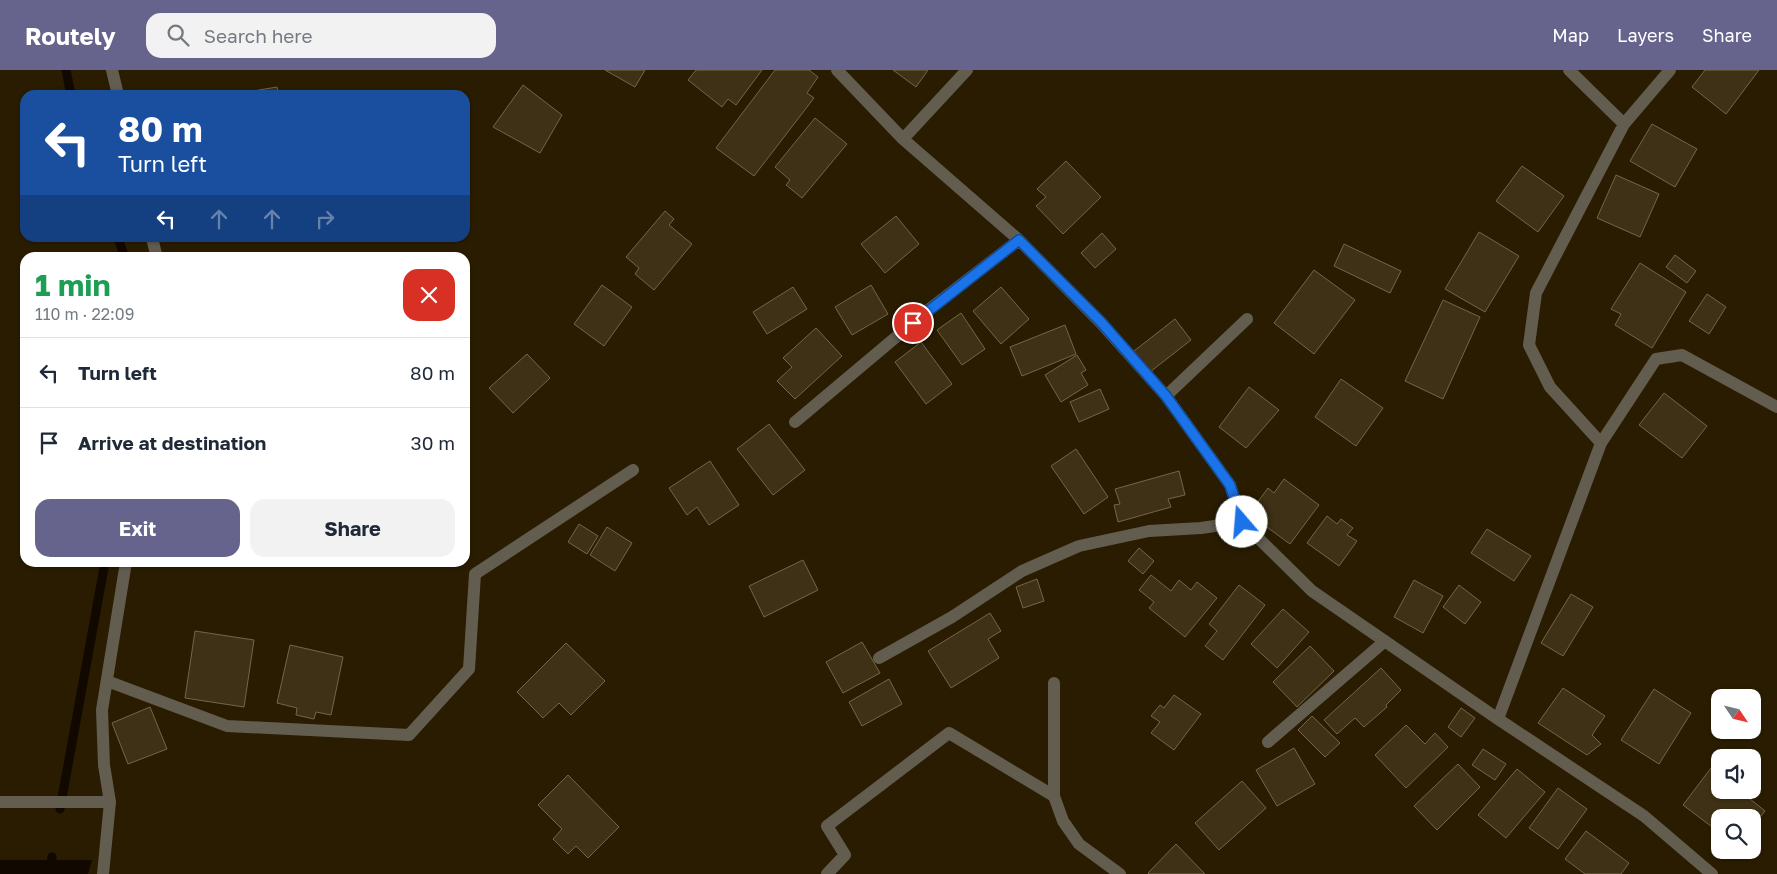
<!DOCTYPE html>
<html lang="en">
<head>
<meta charset="utf-8">
<style>
  :root { --surface:#fff; --page:#f2f2f3; --text:#1f2937; --muted:#747a83; --line:#e0e1e3; --accent:#66638c }
  body { margin:0; font-family:"Golos Text",sans-serif; background:var(--page); color:var(--text); height:100vh; display:flex; flex-direction:column; font-size:19px; white-space:nowrap }
  * { box-sizing:border-box; margin:0 }
  p { font-size:16px; color:var(--muted) }
  .icon { flex:none; width:28px; height:28px; fill:none; stroke:currentColor; stroke-width:2; stroke-linecap:round; stroke-linejoin:round }
  .map { position:relative; flex:1; overflow:hidden }
  .details { position:absolute; left:20px; top:182px; width:450px; height:315px; display:flex; flex-direction:column; background:var(--surface); border-radius:15px; box-shadow:0 1px 4px #0004 }
  .details>* { flex:none }
  .banner { position:absolute; left:20px; top:20px; width:450px; height:152px; border-radius:15px; box-shadow:0 1px 4px #0004; background:#1a4fa0; color:#fff; overflow:hidden }
  .needle { width:32px; rotate:125deg }
  .fabs { position:absolute; left:1711px; top:619px; display:grid; gap:10px }
  .fabs a { display:grid; place-items:center; width:50px; height:50px; border-radius:10px; background:var(--surface); box-shadow:0 1px 4px #0004; font-size:25px }
  .pin { position:absolute; display:grid; place-items:center; width:42px; height:42px; color:#fff; margin:-21px; border:2px solid #fff; border-radius:50%; box-shadow:0 1px 5px #0007 }
  .me { position:absolute; width:55px; margin:-28px; rotate:342deg; stroke-linejoin:round; filter:drop-shadow(0 0 4px #0008) }
  .turn { display:flex; align-items:center; gap:18px; height:105px; padding:0 15px; font-size:22px }
  .turn .icon { width:65px; height:65px; stroke-width:2.5 }
  .turn b { display:block; font-size:35px; line-height:42px }
  .lanes { display:flex; align-items:center; height:48px; padding:0 15px; background:#0003; justify-content:center; gap:25px; direction:ltr }
  .lanes .off { opacity:.35 }
  .round { display:grid; place-items:center; flex:none; width:52px; height:52px; border-radius:15px; background:var(--page) }
  .head { display:flex; align-items:center; justify-content:space-between; height:85px; padding:0 15px }
  h1 { font-size:30px; font-weight:700; line-height:38px; color:#1e9e55 }
  .action { display:flex; gap:10px; margin-top:auto; padding:10px 15px }
  .action a { flex:1; height:58px; border-radius:15px; background:var(--accent); color:#fff; font-size:20px; font-weight:700; line-height:58px; text-align:center }
  .action a+a { background:var(--page); color:var(--text) }
  ul { padding:0; list-style:none }
  li { display:flex; align-items:center; gap:15px; height:70px; padding:0 15px; border-top:1px solid var(--line) }
  li div { flex:1 }
  li b { display:block; font-size:19px }
  li em { font-style:normal }
  header { display:flex; align-items:center; gap:30px; box-sizing:border-box; height:70px; padding:0 25px; background:var(--accent); color:#fff }
  header strong { font-size:24px }
  nav { display:flex; gap:28px; margin-inline-start:auto; font-size:18px }
  .search { width:350px; height:45px; background:var(--page); display:flex; align-items:center; gap:12px; box-sizing:border-box; padding:0 18px; border-radius:15px; color:var(--muted); font-size:19px }
  .map>svg:first-child { display:block }
  .water { fill:#110800 }
  .lines { fill:none; stroke-linecap:round; stroke-linejoin:round }
  .stream { stroke:#110800; stroke-width:9 }
  .building { fill:#3e3115; stroke:#756649 }
  .minor { stroke:#635d50; stroke-width:12 }
  .route-casing { stroke:#114b97; stroke-width:12 }
  .route { stroke:#1a73e8; stroke-width:9 }
</style>
</head>
<body>
<header>
<strong>Routely</strong>
<div class="search"><svg class="icon" aria-label="search" viewBox="0 0 24 24"><circle cx="10" cy="10" r="6"/><path d="M15 15l6 6"/></svg>Search here</div>
<nav><a>Map</a><a>Layers</a><a>Share</a></nav>
</header>
<div class="map">
<svg width="1777" height="804" viewBox="0 0 1777 804">
  <rect width="100%" height="100%" fill="#291c01"/>
  <path class="water" d="M0 790H92L88 804H0Z"/>
  <g class="lines">
    <path class="stream" d="M66 0 71 25
      M118 168 125 188
      M60 739 105 492
      M49 804 52 787"/>
  </g>
  <path class="building" d="M605 0H645L635 17Z
    M696 0H762L736 35 728 29 722 37 688 10Z
    M775 0H809L818 7 807 23 814 28 754 106 716 78Z
    M893 0H928L916 17Z
    M1705 0H1759L1726 44 1692 17Z
    M523 15 562 45 540 83 493 57Z
    M277 17 279 25H241V23Z
    M815 48 847 74 802 128 786 115 790 110 775 97Z
    M1652 54 1697 79 1675 117 1630 91Z
    M1066 91 1101 127 1063 164 1036 136 1046 127 1037 119Z
    M1522 96 1564 126 1538 162 1496 131Z
    M1616 105 1659 124 1640 167 1597 148Z
    M665 141 674 149 669 155 692 174 654 220 635 204 639 198 626 187Z
    M896 146 919 174 885 203 861 174Z
    M1479 162 1519 186 1485 242 1445 219Z
    M1102 163 1116 179 1095 198 1081 183Z
    M1344 174 1401 201 1390 223 1334 196Z
    M1675 185 1696 201 1687 213 1666 197Z
    M1640 193 1686 222 1652 278 1615 255 1621 244 1611 239Z
    M1314 200 1355 230 1314 284 1274 253Z
    M602 215 632 237 604 276 574 254Z
    M871 215 888 244 852 265 835 237Z
    M793 217 807 239 767 264 753 242Z
    M1001 217 1029 249 1001 274 973 241Z
    M1707 224 1726 237 1709 264 1689 251Z
    M1443 230 1480 247 1443 329 1405 311Z
    M961 243 985 279 962 295 937 260Z
    M1175 249 1191 270 1150 302 1134 281Z
    M1065 255 1076 284 1022 306 1010 277Z
    M816 258 842 286 795 329 777 311 792 297 783 288Z
    M921 272 952 314 926 334 895 292Z
    M527 284 550 308 513 343 489 318Z
    M1077 285 1086 300 1081 303 1088 315 1061 332 1045 305Z
    M1341 309 1383 338 1356 376 1315 347Z
    M1249 317 1279 340 1246 378 1219 357Z
    M1100 319 1109 339 1079 352 1070 332Z
    M1664 323 1707 356 1682 388 1639 355Z
    M769 354 805 400 773 425 737 379Z
    M1076 379 1108 427 1084 444 1051 396Z
    M710 391 739 435 709 455 697 437 687 445 669 418Z
    M1179 401 1185 425 1168 429 1171 437 1118 452 1114 435 1120 434 1115 419Z
    M1284 409 1319 435 1290 474 1249 444 1268 418 1274 423Z
    M1327 446 1337 454 1341 449 1353 458 1347 465 1357 471 1339 496 1307 473Z
    M579 454 598 466 587 484 568 472Z
    M607 457 632 473 615 501 590 485Z
    M1487 459 1531 486 1514 511 1471 483Z
    M1139 478 1154 491 1143 504 1128 491Z
    M803 490 818 520 764 547 749 516Z
    M1151 505 1171 521 1179 510 1191 520 1197 512 1217 528 1185 567 1149 538 1154 532 1139 520Z
    M1037 509 1044 531 1023 538 1016 517Z
    M1414 510 1443 526 1423 563 1394 547Z
    M1239 515 1265 535 1223 590 1205 576 1217 561 1209 554Z
    M1459 515 1481 532 1465 554 1443 537Z
    M1571 524 1593 537 1563 586 1541 573Z
    M1283 539 1309 562 1277 598 1251 574Z
    M990 543 1001 561 988 569 999 588 951 618 928 581Z
    M195 561 254 570 244 637 185 628Z
    M862 572 880 603 843 623 826 592Z
    M566 573 605 611 571 645 559 633 543 648 517 622Z
    M290 575 343 587 331 645 316 642 314 649 296 645 297 638 277 633Z
    M1310 576 1334 601 1297 637 1273 612Z
    M1381 598 1401 620 1386 635 1387 637 1364 657 1355 648 1337 664 1324 650Z
    M889 609 902 634 862 656 849 632Z
    M1563 618 1605 646 1592 665 1601 674 1587 685 1538 653Z
    M1654 619 1691 643 1659 694 1621 670Z
    M1174 625 1201 644 1174 680 1151 663 1160 652 1151 646 1160 635 1164 638Z
    M150 637 167 679 128 694 112 653Z
    M1461 638 1475 648 1461 667 1448 657Z
    M1312 646 1340 673 1325 687 1298 660Z
    M1406 655 1425 674 1435 663 1448 677 1406 718 1375 685Z
    M1294 678 1315 714 1277 736 1256 700Z
    M1483 679 1506 694 1495 710 1472 695Z
    M1458 694 1480 717 1437 760 1414 736Z
    M1711 698 1720 706V720H1739L1765 741 1752 757V748H1720V763L1683 735Z
    M1517 699 1545 722 1506 768 1478 745Z
    M568 705 619 757 588 788 576 776 568 784 553 769 562 759 538 735Z
    M1242 711 1266 738 1219 780 1195 753Z
    M1558 718 1587 739 1558 779 1529 758Z
    M1586 761 1629 793 1621 804H1585L1565 789Z
    M1176 774 1205 804H1149L1148 803Z"/>
  <g class="lines">
    <path class="minor" d="M112 0 118 25
      M837 0 903 69 1019 170 1101 253 1166 326 1230 415 1242 452 1312 521 1498 649 1644 746 1712 804
      M1569 0 1624 54
      M903 69 967 0
      M152 168 157 188
      M1166 326 1247 249
      M795 352 927 241 1019 170
      M1601 373 1656 289 1682 285 1777 337
      M879 588 952 547 1022 501 1079 476 1149 461 1201 458 1242 452
      M107 611 227 656 409 665 469 599 475 504 633 400
      M1054 613V726L1063 751 1079 774 1120 804
      M1498 649 1601 373 1550 317 1529 275 1536 223 1624 54 1670 0
      M1268 672 1385 571
      M0 732H110
      M103 804 110 732 104 695 102 640 126 492
      M827 804 845 785 827 756 949 663 1054 726"/>
  </g>
  <g class="lines">
    <defs>
      <path id="route" d="M913 253 1019 170 1101 252 1166 326 1230 415 1242 452"/>
    </defs>
    <use href="#route" class="route-casing"/>
    <use href="#route" class="route"/>
  </g>
</svg>
<div class="fabs">
<a><svg class="needle" viewBox="-14 -14 28 28"><path d="M0-13l5 13h-10z" fill="#e53935"/><path d="M0 13l5-13h-10z" fill="#747a83"/></svg></a>
<a><svg class="icon" aria-label="sound" viewBox="0 0 24 24"><path d="M4 9h4l5-4v14l-5-4H4zM17 9q2 3 0 6"/></svg></a>
<a><svg class="icon" aria-label="search" viewBox="0 0 24 24"><circle cx="10" cy="10" r="6"/><path d="M15 15l6 6"/></svg></a>
</div>
<div class="pin" style="left:913px;top:253px;background:#d93025"><svg class="icon" aria-label="arrive" viewBox="0 0 24 24"><path d="M6 21V4h12l-3 4 3 4H6"/></svg></div>
<svg class="me" style="left:1242px;top:452px" viewBox="-20 -20 40 40"><circle r="19" fill="#fff"/><path d="M0-13L10 11 0 6-10 11z" fill="#1a73e8"/></svg>
<div class="banner">
<div class="turn"><svg class="icon" aria-label="left" viewBox="0 0 24 24"><path d="M17 20v-9H6M10 6l-5 5 5 5"/></svg><div><b>80 m</b>Turn left</div></div>
<div class="lanes"><svg class="icon" aria-label="left" viewBox="0 0 24 24"><path d="M17 20v-9H6M10 6l-5 5 5 5"/></svg><svg class="icon off" aria-label="ahead" viewBox="0 0 24 24"><path d="M12 20V5M6 11l6-6 6 6"/></svg><svg class="icon off" aria-label="ahead" viewBox="0 0 24 24"><path d="M12 20V5M6 11l6-6 6 6"/></svg><svg class="icon off" aria-label="right" viewBox="0 0 24 24"><path d="M7 20v-9h11M14 6l5 5-5 5"/></svg></div>
</div>
<section class="details">
<div class="head"><div><h1>1 min</h1><p>110 m · 22:09</p></div><a class="round" style="background:#d93025;color:#fff"><svg class="icon" aria-label="close" viewBox="0 0 24 24"><path d="M6 6l12 12M18 6L6 18"/></svg></a></div>
<ul>
<li><svg class="icon" aria-label="left" viewBox="0 0 24 24"><path d="M17 20v-9H6M10 6l-5 5 5 5"/></svg><div><b>Turn left</b></div><em>80 m</em></li>
<li><svg class="icon" aria-label="arrive" viewBox="0 0 24 24"><path d="M6 21V4h12l-3 4 3 4H6"/></svg><div><b>Arrive at destination</b></div><em>30 m</em></li>
</ul>
<div class="action"><a>Exit</a><a>Share</a></div>
</section>
</div>
</body>
</html>
